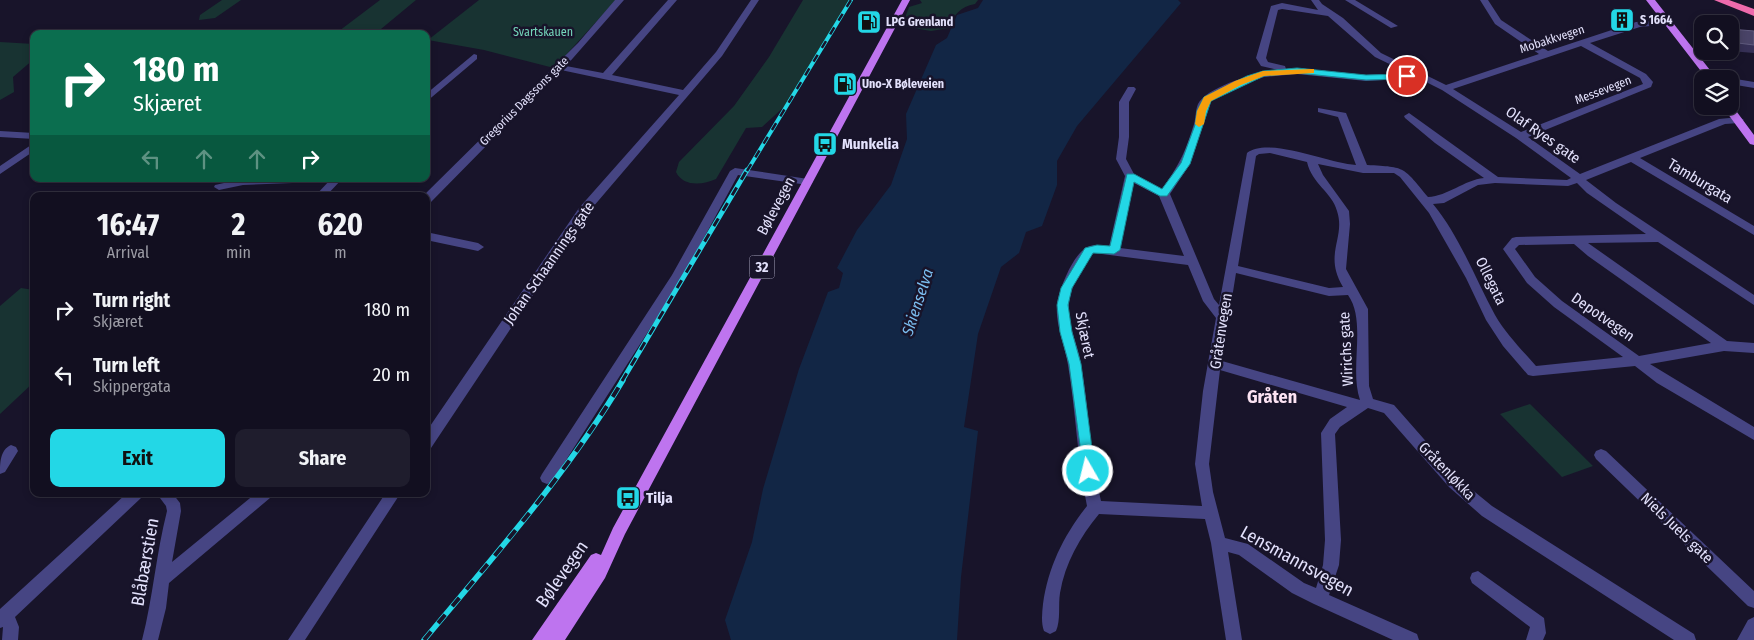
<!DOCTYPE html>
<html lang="en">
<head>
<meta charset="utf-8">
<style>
  :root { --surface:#120f20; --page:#1f1d2d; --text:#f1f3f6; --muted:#9c9ca5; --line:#312f3e; --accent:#23d7e6 }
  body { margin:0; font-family:"Fira Sans Condensed",sans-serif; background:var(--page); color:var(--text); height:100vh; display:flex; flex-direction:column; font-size:19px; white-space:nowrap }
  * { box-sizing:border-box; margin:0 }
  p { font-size:16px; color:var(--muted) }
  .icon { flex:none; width:28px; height:28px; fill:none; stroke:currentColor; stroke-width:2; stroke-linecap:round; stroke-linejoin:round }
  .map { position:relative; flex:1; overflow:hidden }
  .drawer { position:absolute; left:30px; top:192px; width:400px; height:305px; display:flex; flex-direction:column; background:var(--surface); border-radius:10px; box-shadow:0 2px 8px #0003,0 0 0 1px var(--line) }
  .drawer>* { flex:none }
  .hud { position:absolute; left:30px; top:30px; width:400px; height:152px; border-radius:10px; box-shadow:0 2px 8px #0003,0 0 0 1px var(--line); background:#0b6e4f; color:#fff; overflow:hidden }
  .buttons { position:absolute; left:1694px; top:15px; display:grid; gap:10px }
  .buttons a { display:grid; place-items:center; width:45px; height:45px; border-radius:10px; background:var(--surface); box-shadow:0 2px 8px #0003,0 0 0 1px var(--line); font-size:25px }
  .pin { position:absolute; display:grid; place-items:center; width:42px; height:42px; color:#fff; margin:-21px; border:2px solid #fff; border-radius:50%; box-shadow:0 1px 5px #0007 }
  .me { position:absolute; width:55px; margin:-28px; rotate:352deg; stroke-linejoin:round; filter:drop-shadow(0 0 4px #0008) }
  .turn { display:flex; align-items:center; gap:18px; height:105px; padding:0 20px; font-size:22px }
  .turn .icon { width:65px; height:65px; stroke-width:2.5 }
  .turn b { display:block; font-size:35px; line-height:42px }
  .lanes { display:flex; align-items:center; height:48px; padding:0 20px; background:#0003; justify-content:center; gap:25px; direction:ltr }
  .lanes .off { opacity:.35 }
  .eta { display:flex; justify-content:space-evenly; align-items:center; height:85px; text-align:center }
  .eta b { font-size:30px; font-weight:700; line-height:35px }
  .cta { display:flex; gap:10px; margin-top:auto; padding:10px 20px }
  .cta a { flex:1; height:58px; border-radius:10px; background:var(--accent); color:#111; font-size:20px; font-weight:700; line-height:58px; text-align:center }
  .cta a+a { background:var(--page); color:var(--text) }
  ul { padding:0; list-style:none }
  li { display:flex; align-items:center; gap:15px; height:65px; padding:0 20px }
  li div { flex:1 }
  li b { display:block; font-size:19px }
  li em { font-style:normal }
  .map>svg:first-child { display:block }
  .green { fill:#183332 }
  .water { fill:#122645 }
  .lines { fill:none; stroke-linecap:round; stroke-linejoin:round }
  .minor { fill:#464583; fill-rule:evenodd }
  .major { fill:#be74ef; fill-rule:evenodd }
  .highway { fill:#ee6aac; fill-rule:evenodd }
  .rail-far2-casing { stroke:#23d7e6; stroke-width:4 }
  .rail-far1-casing { stroke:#23d7e6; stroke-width:5 }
  .rail-casing { stroke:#23d7e6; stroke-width:5.5 }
  .rail-far2 { stroke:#18142a; stroke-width:2.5; stroke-dasharray:8; stroke-linecap:butt }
  .rail-far1 { stroke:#18142a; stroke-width:3; stroke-dasharray:9; stroke-linecap:butt }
  .rail { stroke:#18142a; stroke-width:4; stroke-dasharray:11; stroke-linecap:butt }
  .wall { fill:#363056 }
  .building { fill:#494367; stroke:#615c7f }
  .route { fill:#23d7e6; stroke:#178c96 }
  .slow { fill:#f59e0b }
  .labels { text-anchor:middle; stroke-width:5; stroke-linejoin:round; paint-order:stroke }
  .far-poi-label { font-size:12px; font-weight:bold; fill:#e3e1fc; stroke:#18142a; text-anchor:start }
  .far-park-label { font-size:12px; fill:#74d5ba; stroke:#18142a }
  .far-street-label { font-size:12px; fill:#e3e1fc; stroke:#18142a }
  .shield { fill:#18142a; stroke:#a6a4bd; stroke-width:1 }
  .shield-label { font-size:14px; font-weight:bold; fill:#e3e1fc }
  .street-label { font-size:15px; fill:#e3e1fc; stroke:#18142a }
  .poi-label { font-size:15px; font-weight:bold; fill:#e3e1fc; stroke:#18142a; text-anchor:start }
  .water-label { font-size:16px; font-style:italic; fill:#7bbdf0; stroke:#18142a }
  .quarter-label { font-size:18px; font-weight:bold; fill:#fce3f3; stroke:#18142a }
  .near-street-label { font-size:18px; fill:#e3e1fc; stroke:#18142a }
</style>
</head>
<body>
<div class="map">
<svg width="1754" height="640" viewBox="0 0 1754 640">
  <rect width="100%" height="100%" fill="#18142a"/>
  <path class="green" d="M222 0H241L215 18 199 20 200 15Z
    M380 0H416L375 34H335Z
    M479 0H616L554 68 484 50 428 40Z
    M803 0H853L786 105 762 127 746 128 716 179C703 185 683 187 676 172L679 162 734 106 769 57Z
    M920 0H978L975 4C960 7 954 14 949 28L931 31 902 26 909 7 922 3Z
    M0 42 34 44V59L13 77 14 92 0 100Z
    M21 288 34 290V382L0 414V306Z
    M1530 404 1593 466 1562 477 1500 414Z"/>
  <path class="water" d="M983 0H1178L1181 3 1077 126 1057 161V185L1042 226 1026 232 1019 253 1001 267 978 334 964 427 978 431 961 577 957 640H731L725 620 752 542 763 489 799 369 828 292 839 288 843 273 837 268 857 230 891 185 907 139 906 114 936 45 947 38 957 15 978 8Z"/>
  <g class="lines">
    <path class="minor" d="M615 0H624L566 66 603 73 668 0H677L612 75 683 90 716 52 751 0H759L722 56 587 214 431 448 426 450V432L579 208 679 95 561 70 430 203 426 204V196H423L578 43Z
      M1311 0H1319L1322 4 1343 18 1381 53 1446 85 1539 54 1495 24 1480 0H1488L1501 20 1548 51 1636 22 1671 20V24L1640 27 1590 43 1646 74 1653 82 1651 87 1528 137 1580 174 1719 119 1739 117 1744 120 1739 123 1725 124 1640 158 1754 226V235L1631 162 1586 180 1616 203 1754 295V305L1658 242 1588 243 1727 341 1754 343V353L1724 351 1650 364 1754 427V440L1657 383 1635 366 1533 376 1528 375 1503 346 1486 320 1466 278 1429 213 1400 177 1394 173H1363L1318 164 1323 175 1349 211 1350 224 1346 269 1368 309 1369 386 1373 399 1394 405 1459 479 1492 506 1694 634 1696 640H1674L1482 516 1449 487 1384 413 1368 408 1340 427 1335 434 1341 540 1339 565 1329 595 1417 634 1419 640H1393L1314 604 1292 593 1239 555 1228 552 1242 640H1226L1211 543 1205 519 1099 514C1080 537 1065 563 1060 593 1058 605 1061 620 1056 631L1050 634 1044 631C1041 623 1042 613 1043 604 1048 567 1064 535 1087 506 1077 459 1076 412 1068 365 1065 345 1055 325 1057 304 1059 290 1074 250 1090 246 1095 244 1103 246 1109 247L1125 176 1116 159 1119 137V102L1128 87H1134L1136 89 1129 102V137L1126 159 1134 174 1162 189C1178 167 1185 153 1193 127 1196 120 1195 111 1198 104 1206 87 1259 71 1278 70L1261 66 1256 58 1271 6 1282 3 1318 10ZM1282 9 1328 16 1375 57 1408 73 1366 75 1297 68 1286 69 1285 66 1268 62 1266 58 1278 10ZM1581 46 1640 78 1643 84 1521 132 1453 89ZM1297 74 1366 81 1418 78 1442 90 1516 138 1571 178 1567 180 1498 177 1409 113 1404 116 1405 118 1435 143 1484 178C1464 180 1448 196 1428 197 1403 167 1407 167 1367 165L1346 113 1318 108V112L1338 117 1356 165C1329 164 1269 136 1247 153L1219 305 1214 299 1170 194 1190 164 1211 101 1241 85 1264 77ZM1270 153 1307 162C1312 184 1332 192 1337 211 1346 238 1323 254 1343 287L1329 288 1238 266 1256 156 1259 154ZM1134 183 1159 196 1184 256 1120 248ZM1495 183 1568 186 1577 183 1587 193 1646 234 1516 237 1512 238 1503 249 1527 283 1554 307 1623 357 1536 366C1522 350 1506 334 1495 315 1475 278 1460 237 1433 204L1444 203 1478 185ZM1574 244 1588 256 1711 343 1639 356 1562 301 1535 277 1515 249 1519 245ZM1094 253 1188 265 1203 301 1216 318 1203 391 1195 464 1202 506 1101 501C1090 456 1089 410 1081 364 1078 344 1067 325 1069 304 1071 287 1081 264 1094 253ZM1236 273 1329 296 1348 295C1367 322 1349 368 1360 400L1222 361ZM1220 370 1347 407 1330 419 1321 433 1325 540 1323 565 1316 588 1304 583 1248 544 1225 538 1213 492 1209 464Z
      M1345 0H1355L1398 26 1391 28Z
      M474 54 477 55V59L426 102V94Z
      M1730 78 1754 82V88L1730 84V79H1727Z
      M0 131 34 133V139L0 137Z
      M34 143V151L0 174V166Z
      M735 168 808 179 813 182 808 185 738 175 681 280 552 482 547 484 542 482 540 478 542 474 672 275 730 171Z
      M242 179H323L318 182 243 185 219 190 214 187 215 185Z
      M331 179H342L326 196H315Z
      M426 232 478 243 484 247 478 251 426 240Z
      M11 445 16 447 18 451 5 472 0 474C0 463 0 450 11 445Z
      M1601 449 1606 451 1754 591V608L1748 606 1596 459 1594 455 1596 451Z
      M126 494H143L141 498 15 617 19 627 18 640H2L3 627 0 628V609Z
      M157 494H173L180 503 181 511 172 562 255 494H272L270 498 169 583 166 608 158 640H142C153 597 156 554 167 511L166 506Z
      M385 494H400L305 640H288Z
      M1478 571 1544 618 1546 633 1543 640H1526L1530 627 1472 583 1470 578 1472 573Z
      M1754 617V640H1737L1748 620Z"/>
    <path class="major" d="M902 0H910L625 534 605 578 565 640H532L591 555 596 553 601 555 613 528Z
      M1646 0H1655L1717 79H1707Z
      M1731 104 1754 135V145L1750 144 1722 106H1730Z"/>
    <path class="highway" d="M1714 0H1729L1754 9V16Z"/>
    <defs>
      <path id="rail-far2" d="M747 171 851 0"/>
      <path id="rail-far1" d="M622 381 747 170"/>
      <path id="rail" d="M424 640C494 556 567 474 623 380"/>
    </defs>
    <use href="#rail-far2" class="rail-far2-casing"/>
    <use href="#rail-far1" class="rail-far1-casing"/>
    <use href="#rail" class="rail-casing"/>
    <use href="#rail-far2" class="rail-far2"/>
    <use href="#rail-far1" class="rail-far1"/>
    <use href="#rail" class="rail"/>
  </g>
  <path class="wall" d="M1730 29 1754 31V53L1730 51Z"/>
  <path class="building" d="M1730 29 1754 31V45L1730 42Z"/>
  <path class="route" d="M1297 68 1366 75 1407 74 1412 76 1407 79 1366 80 1297 73 1264 76 1211 101 1190 164 1167 196H1160L1134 182 1120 250 1114 254 1093 253 1072 288 1068 305 1072 332 1081 364 1095 471 1088 476 1084 475 1069 364 1060 332 1057 305 1061 288 1085 248 1097 245 1110 246 1127 174H1134L1162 189 1181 163 1195 125 1197 111 1204 97 1247 76 1263 71Z"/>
  <path class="slow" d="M1311 69H1314V73L1264 76 1241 85 1211 101 1206 111 1204 124 1199 127 1195 124 1197 111 1204 97 1235 81 1263 71Z"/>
  <defs>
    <symbol id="building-square" viewBox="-11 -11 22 22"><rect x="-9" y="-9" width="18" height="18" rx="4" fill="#23d7e6" stroke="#18142a"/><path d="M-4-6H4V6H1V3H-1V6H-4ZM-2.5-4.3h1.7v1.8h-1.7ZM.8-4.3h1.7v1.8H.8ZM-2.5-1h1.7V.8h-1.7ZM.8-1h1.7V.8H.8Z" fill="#111"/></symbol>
    <symbol id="fuel-square" viewBox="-11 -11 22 22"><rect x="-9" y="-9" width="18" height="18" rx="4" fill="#23d7e6" stroke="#18142a"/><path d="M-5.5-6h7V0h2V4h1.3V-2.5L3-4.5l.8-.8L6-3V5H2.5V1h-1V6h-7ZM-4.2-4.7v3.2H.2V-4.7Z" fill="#111"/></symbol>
    <symbol id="bus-square" viewBox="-11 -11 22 22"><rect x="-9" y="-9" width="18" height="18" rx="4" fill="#23d7e6" stroke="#18142a"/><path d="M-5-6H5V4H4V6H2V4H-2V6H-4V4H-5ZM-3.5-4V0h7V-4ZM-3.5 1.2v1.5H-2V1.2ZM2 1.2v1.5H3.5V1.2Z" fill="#111"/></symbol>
  </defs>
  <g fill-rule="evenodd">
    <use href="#building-square" x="1608" y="6" width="28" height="28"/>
    <use href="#fuel-square" x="855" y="8" width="28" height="28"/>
    <use href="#fuel-square" x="831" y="70" width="28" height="28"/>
    <use href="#bus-square" x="811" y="130" width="28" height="28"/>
    <use href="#bus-square" x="614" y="484" width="28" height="28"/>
  </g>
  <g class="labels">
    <g class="far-poi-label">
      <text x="1640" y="24">S 1664</text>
      <text x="886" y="26">LPG Grenland</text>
      <text x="862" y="88">Uno-X Bøleveien</text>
    </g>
    <g class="far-park-label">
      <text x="543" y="36">Svartskauen</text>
    </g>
    <g class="far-street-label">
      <text transform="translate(1552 39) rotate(-18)" y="4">Mobakkvegen</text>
      <text transform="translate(1603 90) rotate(-21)" y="4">Messevegen</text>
      <text transform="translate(524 101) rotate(-45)" y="4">Gregorius Dagssons gate</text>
    </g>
    <rect class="shield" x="749.5" y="255.5" width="25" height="23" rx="4"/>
    <g class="shield-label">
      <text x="762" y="272">32</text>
    </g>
    <g class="street-label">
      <text transform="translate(1543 135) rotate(35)" y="5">Olaf Ryes gate</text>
      <text transform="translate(1700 181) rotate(31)" y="5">Tamburgata</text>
      <text transform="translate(776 206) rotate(-62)" y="5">Bølevegen</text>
      <text transform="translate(549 263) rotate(-55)" y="5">Johan Schaannings gate</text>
      <text transform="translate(1491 281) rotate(64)" y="5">Ollegata</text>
      <text transform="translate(1603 317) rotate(35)" y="5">Depotvegen</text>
      <text transform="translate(1221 331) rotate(-81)" y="5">Gråtenvegen</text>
      <text transform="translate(1085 335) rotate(79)" y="5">Skjæret</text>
      <text transform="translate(1346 349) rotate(-93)" y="5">Wirichs gate</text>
      <text transform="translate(1447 471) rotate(46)" y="5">Gråtenløkka</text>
      <text transform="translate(1677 528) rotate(44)" y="5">Niels Juels gate</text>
    </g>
    <g class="poi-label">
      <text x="842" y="149">Munkelia</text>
      <text x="646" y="503">Tilja</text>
    </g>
    <g class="water-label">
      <text transform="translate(917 302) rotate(-72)" y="6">Skienselva</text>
    </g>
    <g class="quarter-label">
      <text x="1272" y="403">Gråten</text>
    </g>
    <g class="near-street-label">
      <text transform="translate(1297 561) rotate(29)" y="6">Lensmannsvegen</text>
      <text transform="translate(145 562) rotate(-80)" y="6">Blåbærstien</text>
      <text transform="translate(562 574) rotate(-55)" y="6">Bølevegen</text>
    </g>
  </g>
</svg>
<div class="buttons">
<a><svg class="icon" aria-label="search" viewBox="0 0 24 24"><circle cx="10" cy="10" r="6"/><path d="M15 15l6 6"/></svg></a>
<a><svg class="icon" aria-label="layers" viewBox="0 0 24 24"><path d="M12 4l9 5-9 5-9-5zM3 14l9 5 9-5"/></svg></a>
</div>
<div class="pin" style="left:1407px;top:76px;background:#d93025"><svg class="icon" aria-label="arrive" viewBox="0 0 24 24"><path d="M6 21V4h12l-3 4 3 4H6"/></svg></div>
<svg class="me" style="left:1088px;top:471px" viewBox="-20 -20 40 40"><circle r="17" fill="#23d7e6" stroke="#fff" stroke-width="3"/><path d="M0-11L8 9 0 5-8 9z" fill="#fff"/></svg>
<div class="hud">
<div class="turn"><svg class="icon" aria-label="right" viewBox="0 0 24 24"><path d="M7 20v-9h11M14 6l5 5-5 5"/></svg><div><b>180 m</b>Skjæret</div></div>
<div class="lanes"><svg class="icon off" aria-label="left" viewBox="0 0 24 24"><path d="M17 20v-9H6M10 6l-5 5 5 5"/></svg><svg class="icon off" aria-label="ahead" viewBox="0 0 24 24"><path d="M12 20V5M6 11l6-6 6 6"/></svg><svg class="icon off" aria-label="ahead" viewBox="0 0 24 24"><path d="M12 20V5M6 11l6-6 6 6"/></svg><svg class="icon" aria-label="right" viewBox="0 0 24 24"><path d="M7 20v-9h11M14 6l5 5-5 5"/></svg></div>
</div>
<section class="drawer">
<div class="eta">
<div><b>16:47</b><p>Arrival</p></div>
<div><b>2</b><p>min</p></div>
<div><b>620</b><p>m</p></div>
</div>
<ul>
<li><svg class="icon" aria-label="right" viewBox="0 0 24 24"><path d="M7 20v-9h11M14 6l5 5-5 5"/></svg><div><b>Turn right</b><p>Skjæret</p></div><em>180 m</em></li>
<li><svg class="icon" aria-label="left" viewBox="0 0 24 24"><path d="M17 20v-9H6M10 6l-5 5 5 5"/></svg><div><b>Turn left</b><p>Skippergata</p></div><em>20 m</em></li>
</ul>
<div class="cta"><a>Exit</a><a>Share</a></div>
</section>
</div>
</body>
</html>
